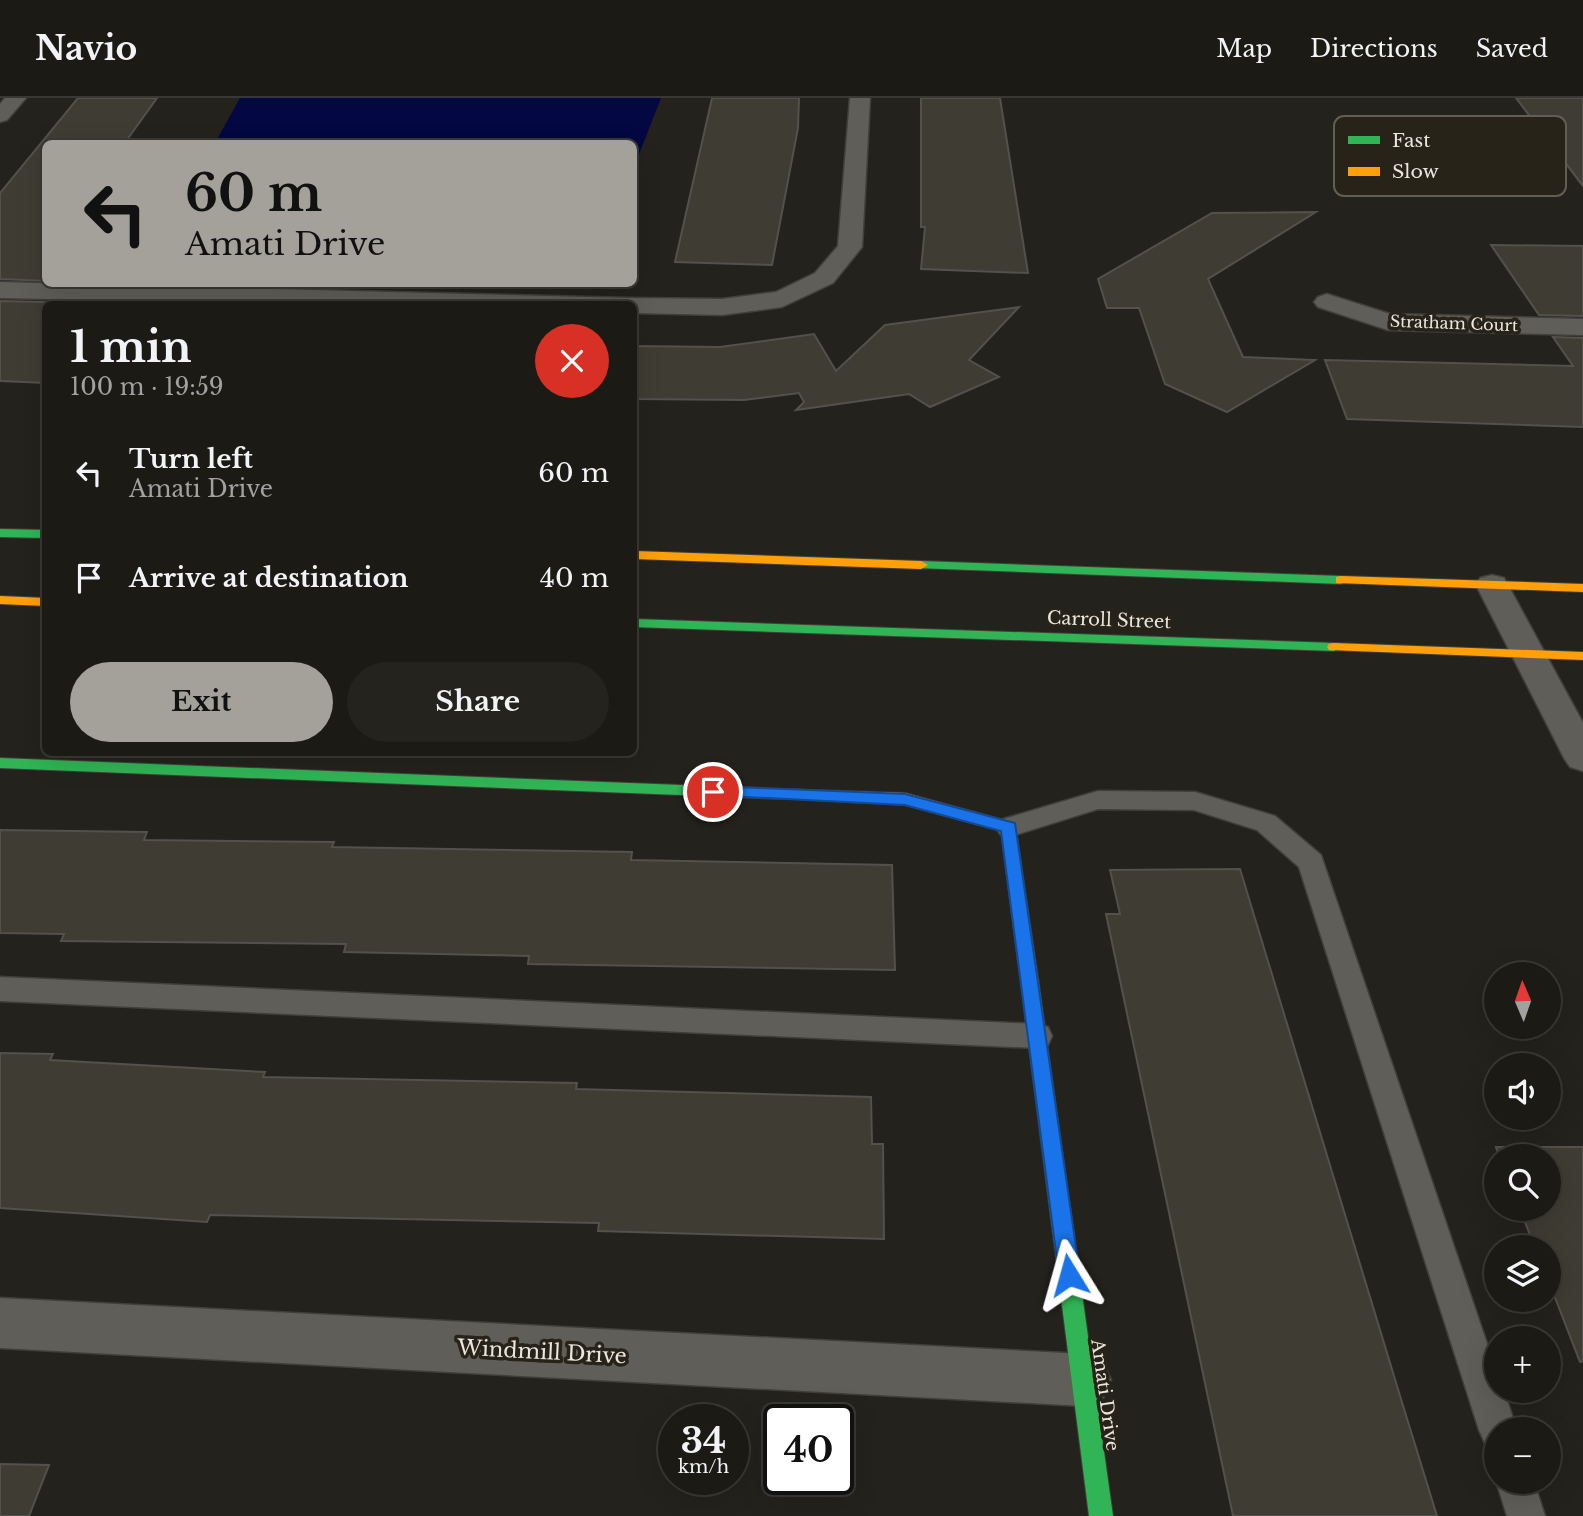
<!DOCTYPE html>
<html lang="en">
<head>
<meta charset="utf-8">
<style>
  :root { --surface:#1b1a15; --page:#24231e; --text:#f1f3f6; --muted:#a0a1a0; --line:#393834; --accent:#a4a19b }
  body { margin:0; font-family:"Libre Baskerville",serif; background:var(--page); color:var(--text); height:100vh; display:flex; flex-direction:column; font-size:26px; white-space:nowrap }
  * { box-sizing:border-box; margin:0 }
  p { font-size:23px; color:var(--muted) }
  .icon { flex:none; width:38px; height:38px; fill:none; stroke:currentColor; stroke-width:2; stroke-linecap:round; stroke-linejoin:round }
  .map { position:relative; flex:1; overflow:hidden }
  .side { position:absolute; left:42px; top:203px; width:595px; height:455px; display:flex; flex-direction:column; background:var(--surface); border-radius:10px; box-shadow:0 7px 28px #0002,0 0 0 2px var(--line) }
  .side>* { flex:none }
  .hud { position:absolute; left:42px; top:42px; width:595px; height:147px; border-radius:10px; box-shadow:0 7px 28px #0002,0 0 0 2px var(--line); background:#a4a19b; color:#111; overflow:hidden }
  .needle { width:46px; rotate:358deg }
  .controls { position:absolute; left:1484px; top:864px; display:grid; gap:14px }
  .controls a { display:grid; place-items:center; width:77px; height:77px; border-radius:50%; background:var(--surface); box-shadow:0 7px 28px #0002,0 0 0 2px var(--line); font-size:35px }
  .speed { position:absolute; left:658px; top:1306px; display:flex; gap:14px; font-size:35px; font-weight:700; text-align:center }
  .speed>* { display:grid; place-content:center; width:91px; height:91px; border-radius:50%; background:var(--surface); box-shadow:0 7px 28px #0002,0 0 0 2px var(--line); line-height:1 }
  .speed small { font-size:18px; font-weight:400 }
  .speed .limit { border:4px solid #111; border-radius:10px; background:#fff; color:#111 }
  .pin { position:absolute; display:grid; place-items:center; width:60px; height:60px; color:#fff; margin:-30px; border:4px solid #fff; border-radius:50%; box-shadow:0 2px 7px #0007 }
  .me { position:absolute; width:77px; margin:-38px; rotate:352deg; stroke-linejoin:round; filter:drop-shadow(0 0 5px #0008) }
  .turn { display:flex; align-items:center; gap:24px; height:147px; padding:0 28px; font-size:32px }
  .turn .icon { width:91px; height:91px; stroke-width:2.5 }
  .turn b { display:block; font-size:49px; line-height:60px }
  .round { display:grid; place-items:center; flex:none; width:74px; height:74px; border-radius:37px; background:var(--page) }
  .overview { display:flex; align-items:center; justify-content:space-between; height:119px; padding:0 28px }
  h1 { font-size:42px; font-weight:700; line-height:52px }
  .button { display:flex; gap:14px; margin-top:auto; padding:14px 28px }
  .button a { flex:1; height:80px; border-radius:42px; background:var(--accent); color:#111; font-size:28px; font-weight:700; line-height:80px; text-align:center }
  .button a+a { background:var(--page); color:var(--text) }
  ul { padding:0; list-style:none }
  li { display:flex; align-items:center; gap:21px; height:105px; padding:0 28px }
  li div { flex:1 }
  li b { display:block; font-size:26px }
  li em { font-style:normal }
  header { display:flex; align-items:center; gap:42px; box-sizing:border-box; height:98px; padding:0 35px; background:var(--surface); border-bottom:2px solid var(--line) }
  header strong { font-size:33px }
  nav { display:flex; gap:38px; margin-inline-start:auto; font-size:24px }
  .map>svg:first-child { display:block }
  .water { fill:#030742 }
  .building { fill:#3f3c34; stroke:#53514c; stroke-width:2 }
  .lines { fill:none; stroke-linecap:round; stroke-linejoin:round }
  .lane-casing { stroke:#413f3a; stroke-width:3 }
  .street-casing { stroke:#413f3a; stroke-width:3 }
  .fast-casing { stroke:#413f3a; stroke-width:2 }
  .slow-casing { stroke:#413f3a; stroke-width:2 }
  .lane { fill:#5f5e59; fill-rule:evenodd }
  .street { fill:#5f5e59; fill-rule:evenodd }
  .fast { fill:#30b455; fill-rule:evenodd }
  .slow { fill:#ff9f0a; fill-rule:evenodd }
  .route { fill:#1a73e8; stroke:#114b97; stroke-width:2 }
  .labels { text-anchor:middle; stroke-width:7; stroke-linejoin:round; paint-order:stroke }
  .far-street-label { font-size:16px; fill:#e9e6df; stroke:#282319 }
  .street-label { font-size:18px; fill:#e9e6df; stroke:#282319 }
  .near-street-label { font-size:21px; fill:#e9e6df; stroke:#282319 }
  .key { fill:#282319; stroke:#625e54; stroke-width:2 }
  .key-label { font-size:19px; fill:#e9e6df }
</style>
</head>
<body>
<header>
<strong>Navio</strong>
<nav><a>Map</a><a>Directions</a><a>Saved</a></nav>
</header>
<div class="map">
<svg width="1583" height="1418" viewBox="0 0 1583 1418">
  <rect width="100%" height="100%" fill="#24221c"/>
  <path class="water" d="M240 0H661L634 69V46L215 45Z"/>
  <path class="building" d="M78 0H157L124 46H46V183L0 181V95Z
    M712 0H799L798 30 772 167 675 164Z
    M921 0H1000L1028 175 921 171 925 129H921Z
    M1516 0H1583V88Z
    M1316 114 1208 181 1243 259 1315 262 1227 314 1165 286 1139 210H1107L1098 181 1212 115Z
    M1491 147 1583 148V218L1539 217Z
    M0 203 46 204V285L0 283Z
    M1019 209 969 262 999 279 930 309 909 296 796 312 804 304 799 295 744 302 634 301V248L720 249 814 236 836 273 885 227Z
    M1553 239 1583 240V329L1347 321 1325 262 1573 268Z
    M0 732 147 734 144 742 334 744 332 749 632 754 631 762 892 767 895 872 528 866 529 858 344 854 346 846 61 843 64 836 0 835Z
    M1240 771 1401 1301 1437 1418H1233L1106 816H1120L1110 772Z
    M0 955 53 956 50 962 265 974 263 979 577 985 576 991 871 999 872 1046H883L884 1141 598 1133 599 1125 210 1117 207 1124 0 1110Z
    M1496 1049H1583V1263L1580 1264 1549 1184V1150H1535L1520 1111H1549V1059H1499Z
    M0 1366 49 1367 29 1418H0Z"/>
  <g class="lines">
    <defs>
      <path id="lane" d="M1098 693 1195 694 1275 718 1321 757 1496 1272V1293H1504L1517 1332H1496V1350L1485 1345 1479 1332 1299 769 1257 732 1194 712 1098 711 1009 739 1000 736 996 729 1000 722Z
        M0 879 1037 926 1048 929 1052 938 1048 947 1037 950 0 903Z
        M1496 1383 1534 1384 1545 1418H1507Z"/>
      <path id="street" d="M5 0H26L7 22 0 24V6Z
        M850 0H870L862 149 833 185 782 209 722 217 634 215V206H306L0 200V184L629 200 722 201 776 194 815 175 838 148Z
        M1327 196 1390 216 1583 221V237L1388 232 1318 209 1314 204 1318 199Z
        M1492 477 1504 480 1508 487 1583 625V673L1570 669 1564 660 1476 487 1480 480Z
        M0 1200 1084 1256 1103 1264 1111 1282 1103 1300 1084 1308 0 1250Z"/>
      <path id="fast" d="M0 431 46 432V440L0 439Z
        M921 463 1341 478 1348 482 1341 486 916 470V464Z
        M634 521 1334 545 1341 549 1334 553 634 529Z
        M0 660 781 691 789 696 781 701 0 670Z
        M1030 880 1036 882 1039 887 1113 1418H1089L1021 887 1024 882Z"/>
      <path id="slow" d="M634 453 921 463 928 467 921 471 634 461Z
        M1341 478 1583 486V494L1336 485V479Z
        M0 498 46 500V508L0 506Z
        M1334 545 1583 554V562L1329 552 1327 549 1329 546Z
        M781 691 905 695 1015 725 1039 887 1036 892 1030 894 1024 892 1021 887 1001 733 905 707 775 700 773 696 775 692Z"/>
    </defs>
    <use href="#lane" class="lane-casing"/>
    <use href="#street" class="street-casing"/>
    <use href="#fast" class="fast-casing"/>
    <use href="#slow" class="slow-casing"/>
    <use href="#lane" class="lane"/>
    <use href="#street" class="street"/>
    <use href="#fast" class="fast"/>
    <use href="#slow" class="slow"/>
  </g>
  <path class="route" d="M713 688 905 696 1015 725 1080 1177 1076 1183 1069 1186 1062 1183 1059 1177 1001 733 905 707 707 697 705 694 707 690Z"/>
  <g class="labels">
    <g class="far-street-label">
      <text transform="translate(1454 225) rotate(2)" y="6">Stratham Court</text>
    </g>
    <g class="street-label">
      <text transform="translate(1109 522) rotate(2)" y="6">Carroll Street</text>
      <text transform="translate(1105 1297) rotate(82)" y="6">Amati Drive</text>
    </g>
    <g class="near-street-label">
      <text transform="translate(542 1254) rotate(3)" y="7">Windmill Drive</text>
    </g>
  </g>
  <rect x="1334" y="18" width="232" height="80" rx="10" class="key"/>
  <rect x="1348" y="38" width="32" height="8" fill="#30b455"/>
  <rect x="1348" y="69" width="32" height="9" fill="#ff9f0a"/>
  <g class="key-label">
    <text x="1392" y="49">Fast</text>
    <text x="1392" y="80">Slow</text>
  </g>
</svg>
<div class="controls">
<a><svg class="needle" viewBox="-14 -14 28 28"><path d="M0-13l5 13h-10z" fill="#e53935"/><path d="M0 13l5-13h-10z" fill="#a0a1a0"/></svg></a>
<a><svg class="icon" aria-label="sound" viewBox="0 0 24 24"><path d="M4 9h4l5-4v14l-5-4H4zM17 9q2 3 0 6"/></svg></a>
<a><svg class="icon" aria-label="search" viewBox="0 0 24 24"><circle cx="10" cy="10" r="6"/><path d="M15 15l6 6"/></svg></a>
<a><svg class="icon" aria-label="layers" viewBox="0 0 24 24"><path d="M12 4l9 5-9 5-9-5zM3 14l9 5 9-5"/></svg></a>
<a>+</a>
<a>−</a>
</div>
<div class="speed"><div>34<small>km/h</small></div><div class="limit">40</div></div>
<div class="pin" style="left:713px;top:694px;background:#d93025"><svg class="icon" aria-label="arrive" viewBox="0 0 24 24"><path d="M6 21V4h12l-3 4 3 4H6"/></svg></div>
<svg class="me" style="left:1069px;top:1177px" viewBox="-20 -20 40 40"><path d="M0-17L14 15 0 8-14 15z" fill="#1a73e8" stroke="#fff" stroke-width="4"/></svg>
<div class="hud">
<div class="turn"><svg class="icon" aria-label="left" viewBox="0 0 24 24"><path d="M17 20v-9H6M10 6l-5 5 5 5"/></svg><div><b>60 m</b>Amati Drive</div></div>
</div>
<section class="side">
<div class="overview"><div><h1>1 min</h1><p>100 m · 19:59</p></div><a class="round" style="background:#d93025;color:#fff"><svg class="icon" aria-label="close" viewBox="0 0 24 24"><path d="M6 6l12 12M18 6L6 18"/></svg></a></div>
<ul>
<li><svg class="icon" aria-label="left" viewBox="0 0 24 24"><path d="M17 20v-9H6M10 6l-5 5 5 5"/></svg><div><b>Turn left</b><p>Amati Drive</p></div><em>60 m</em></li>
<li><svg class="icon" aria-label="arrive" viewBox="0 0 24 24"><path d="M6 21V4h12l-3 4 3 4H6"/></svg><div><b>Arrive at destination</b></div><em>40 m</em></li>
</ul>
<div class="button"><a>Exit</a><a>Share</a></div>
</section>
</div>
</body>
</html>
